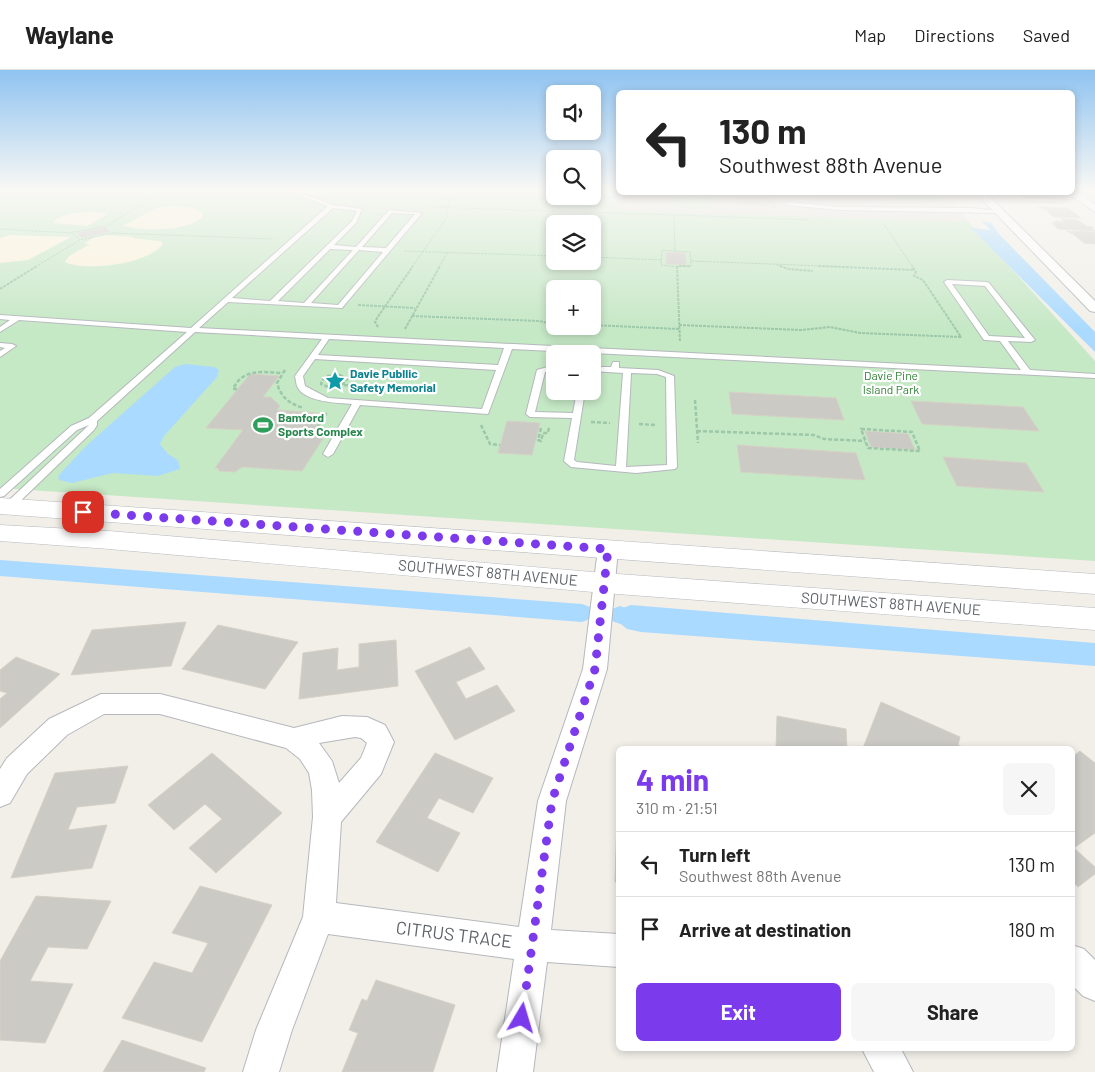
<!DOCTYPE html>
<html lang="en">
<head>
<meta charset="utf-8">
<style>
  :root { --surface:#fff; --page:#f6f6f6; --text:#222; --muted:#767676; --line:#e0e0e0; --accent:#7c3aed }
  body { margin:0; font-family:Barlow,sans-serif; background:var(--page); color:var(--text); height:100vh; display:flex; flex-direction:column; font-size:19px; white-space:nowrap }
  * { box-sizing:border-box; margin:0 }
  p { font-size:16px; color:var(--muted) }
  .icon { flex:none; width:28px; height:28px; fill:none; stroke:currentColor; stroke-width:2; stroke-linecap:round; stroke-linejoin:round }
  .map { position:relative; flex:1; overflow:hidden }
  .sheet { position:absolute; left:616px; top:676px; width:459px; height:305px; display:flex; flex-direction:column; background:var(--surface); border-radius:8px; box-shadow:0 2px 8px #0003 }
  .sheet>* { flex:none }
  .banner { position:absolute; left:616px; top:20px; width:459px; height:105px; border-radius:8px; box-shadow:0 2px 8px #0003; background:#fff; color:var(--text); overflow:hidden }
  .tools { position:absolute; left:546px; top:15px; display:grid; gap:10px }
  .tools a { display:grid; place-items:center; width:55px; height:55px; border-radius:8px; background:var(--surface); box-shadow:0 2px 8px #0003; font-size:25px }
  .pin { position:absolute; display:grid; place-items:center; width:42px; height:42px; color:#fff; margin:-21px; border-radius:10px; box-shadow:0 2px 8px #0006 }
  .me { position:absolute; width:55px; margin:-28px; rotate:7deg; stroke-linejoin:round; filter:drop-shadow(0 0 4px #0008) }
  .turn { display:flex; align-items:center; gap:18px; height:105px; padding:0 20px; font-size:22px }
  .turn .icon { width:65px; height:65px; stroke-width:2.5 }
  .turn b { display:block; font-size:35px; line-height:42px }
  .round { display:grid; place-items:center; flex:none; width:52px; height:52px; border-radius:8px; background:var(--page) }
  .summary { display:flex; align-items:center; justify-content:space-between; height:85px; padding:0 20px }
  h1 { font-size:30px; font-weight:700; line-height:38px; color:var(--accent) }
  .cta { display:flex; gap:10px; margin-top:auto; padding:10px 20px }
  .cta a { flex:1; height:58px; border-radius:8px; background:var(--accent); color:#fff; font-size:20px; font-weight:700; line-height:58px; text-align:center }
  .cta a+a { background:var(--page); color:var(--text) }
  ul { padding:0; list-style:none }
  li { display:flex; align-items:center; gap:15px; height:65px; padding:0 20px; border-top:1px solid var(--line) }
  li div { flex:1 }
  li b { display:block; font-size:19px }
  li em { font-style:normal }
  header { display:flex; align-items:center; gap:30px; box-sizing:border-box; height:70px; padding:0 25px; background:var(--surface); border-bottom:1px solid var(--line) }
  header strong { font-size:24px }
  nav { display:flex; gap:28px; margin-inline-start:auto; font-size:18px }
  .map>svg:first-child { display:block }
  .education { fill:#e1ded6 }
  .green { fill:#c5e8c5; fill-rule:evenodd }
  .sand { fill:#fbf3d9 }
  .water { fill:#aadaff }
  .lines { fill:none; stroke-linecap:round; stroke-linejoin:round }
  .canal { fill:#aadaff; fill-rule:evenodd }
  .building { fill:#cccac5; stroke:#d6d1c6 }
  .lane-casing { stroke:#b5b8bc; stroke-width:2 }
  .street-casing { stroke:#b5b8bc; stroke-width:2 }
  .secondary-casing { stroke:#b6babf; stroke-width:1 }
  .path-far2 { stroke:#9cc7a9; stroke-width:1; stroke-dasharray:2.5 1; stroke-linecap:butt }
  .path-far1 { stroke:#9cc7a9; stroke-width:2; stroke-dasharray:3 1; stroke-linecap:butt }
  .path { stroke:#9cc7a9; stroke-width:2.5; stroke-dasharray:4 2; stroke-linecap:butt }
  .lane { fill:#fff; fill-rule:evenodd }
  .street { fill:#fff; fill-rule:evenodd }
  .secondary { fill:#fff; fill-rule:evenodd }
  .route { stroke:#7c3aed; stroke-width:9; stroke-dasharray:0 16.2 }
  .labels { text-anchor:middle; stroke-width:4.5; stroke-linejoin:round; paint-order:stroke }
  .far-culture-label { font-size:12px; font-weight:bold; fill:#0d838f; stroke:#fff; text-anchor:start }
  .far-park-label { font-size:12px; fill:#348238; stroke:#fff }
  .far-leisure-label { font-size:12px; font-weight:bold; fill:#27864d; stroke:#fff; text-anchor:start }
  .street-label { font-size:15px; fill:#5f6368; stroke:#fff }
  .near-street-label { font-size:18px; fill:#5f6368; stroke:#fff }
</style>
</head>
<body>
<header>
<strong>Waylane</strong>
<nav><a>Map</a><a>Directions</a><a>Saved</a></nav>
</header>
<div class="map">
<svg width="1095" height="1002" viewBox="0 0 1095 1002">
  <rect width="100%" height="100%" fill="#f1efe8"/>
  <path class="education" d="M617 119H619V122H943L969 152 613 140Z"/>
  <path class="green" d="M0 119H555V126H592L593 119H617L614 140 969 152 1095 291V491L0 418ZM555 154H592V191H555ZM555 219H592V256H555ZM555 284H592V321H555Z
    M891 123H934L941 130 895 128Z
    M713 127 714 140 673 137 672 128Z"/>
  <path class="sand" d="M174 136 195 138 203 143V146C191 162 141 161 123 156L156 138Z
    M96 142 108 144 87 156 53 153C61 142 83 142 96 142Z
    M9 165 71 167 28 190 0 193V168Z
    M105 165 134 167 132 168 160 171 163 173C152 194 85 202 65 192L69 186 90 174H84L94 167Z"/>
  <path class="water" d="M981 151 991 153 999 164 1095 262V282L971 158 991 160Z
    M185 294 214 297 219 300 217 307 164 366 160 374 168 384 178 390 180 399 158 406 113 403 72 413 59 410 58 406 86 376 175 297Z
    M631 535 1095 573V596L641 562 627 559 622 555 623 538Z"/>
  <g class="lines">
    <path class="canal" d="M0 490 582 534 590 537 594 543 590 549 582 552 0 506Z
      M620 536 631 540 635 546 631 552 623 555 612 551 608 545 612 539Z"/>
  </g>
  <path class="building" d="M734 122H772L776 136 759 135 760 137 737 134Z
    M817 122H872L876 128 818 126Z
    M1016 122H1045L1057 129 1022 128Z
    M1038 137 1068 138 1081 148 1054 147 1046 140Z
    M1061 149 1078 150 1086 156 1092 157 1095 161 1058 159 1052 153H1056L1054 151 1064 152Z
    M105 157 110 162 82 168 77 163Z
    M1066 161 1095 162V174L1084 173 1073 164Z
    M666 182 685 183 686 195 666 194Z
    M250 304 279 306 263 327H271L280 336 277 340 318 343 313 351 319 352 312 363 326 364 302 401 242 397 235 402 219 401 218 398H215L243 360 206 358Z
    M729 322 836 328 844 350 732 344Z
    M911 331 1023 337 1039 361 922 354Z
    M507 351 540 353 532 385 498 383Z
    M865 361 908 364 915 380 871 377Z
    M737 375 856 383 865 410 741 402Z
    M943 387 1026 393 1044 422 957 416Z
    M186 552 171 596 71 605 92 560Z
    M218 555 298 572 265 619 182 599Z
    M396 570 398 616 299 629 303 583 338 578 337 600 359 597V574Z
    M470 577 485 599 456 612 466 629 497 615 515 641 455 670 415 601Z
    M16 587 60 604 0 658V629L7 623 0 621V600Z
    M881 632 960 667 958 675 967 679 863 678Z
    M777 646 846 659 847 679H776Z
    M1080 681 1095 693V763L1074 778 1095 797V804L1078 817 1072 811V687Z
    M212 683 282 743 216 803 189 778 222 749 205 734 174 760 148 735Z
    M435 683 493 708 473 743 439 728 427 748 460 763 438 802 376 772Z
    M128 696 115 733 77 737 68 760 107 755 92 798 11 808 55 703Z
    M618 718H619V812H615Z
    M200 816 272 835 202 972 122 948 154 892 192 903 208 873 172 863Z
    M36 826 111 831 87 879 48 877 30 911 73 914 45 973 0 970V891Z
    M376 910 455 935 433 1002H342L358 963 349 960 362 929 367 931Z
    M122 970 206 998 204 1002H103Z"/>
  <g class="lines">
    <defs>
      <path id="lane" d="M283 119H290L333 135 362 139 356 153 334 175 356 177 389 140 422 143 342 238 228 232 199 258 1021 300 1000 271 984 270 944 212 947 210 987 212 989 213 1035 270 1031 272 1008 271 1030 300 1095 304V308L512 279 488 344 360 335 333 384 328 387 323 384 352 334C338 333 306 332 298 318 296 315 296 310 295 306L322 269 195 262 97 351V355L94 360 12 439H4L3 437 4 435 89 355 77 360 4 426 0 427V419L71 356 89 348 187 262 19 250 0 262V257L10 250 0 249V245L191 258 328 136ZM333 138 357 141 352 151 270 231 232 228ZM392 143 415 144 386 178 362 177ZM330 179 353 180 304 233 278 231ZM359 180 383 182 338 235 311 233ZM952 214 985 216 1025 268 989 266ZM329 269 504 278 498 295 318 285ZM315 289 496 300 482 339 328 328 305 316 303 306Z
        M788 132 840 137 971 138 1000 141 997 143 840 140 786 135Z
        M0 273 12 274 16 276 0 287V281L5 278 0 277Z
        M613 292H619V298L658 300 674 306 677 397 675 399 636 403 571 397 564 391 572 348 530 347 526 344 537 300 555 295V299L545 302 535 342 573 343 577 321H585L574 390 577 392 616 396 623 303 592 301V297H611ZM631 303 657 304 666 307 667 395 626 397Z"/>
      <path id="street" d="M1072 119 1095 134V142L1069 124 1068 122H1072Z
        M975 122H985L1095 231V242L1090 241Z
        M608 472 615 474 618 479 607 599 566 731 551 860 619 864V897L547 892 533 1002H497L514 889 328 864 292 960 279 1002H243L256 960 303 847 313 747 312 720 309 703 300 689 286 678 160 644H104L67 665 27 704 10 733 0 737V699L7 688 49 649 101 624H160L294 658 342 646 367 647 385 655 394 672 381 704 341 752 336 833 519 857 538 731 583 599 598 479 601 474ZM355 667 361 668 367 673 361 688 339 713 332 691 319 673Z
        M1072 875 1084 879 1095 890V931L1083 926 1072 915Z
        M862 979H901L913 1002H874Z"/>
      <path id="secondary" d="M0 428 1095 504V524L0 444Z
        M0 455 109 461 604 503 1095 538V560L604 523 109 479 0 471Z"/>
    </defs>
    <use href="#lane" class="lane-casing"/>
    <use href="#street" class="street-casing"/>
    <use href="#secondary" class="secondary-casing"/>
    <path class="path-far2" d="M713 127 720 122
      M445 129H450
      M1009 131 1063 133
      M760 136 777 137
      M430 137 674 145 675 181 662 180 661 195 677 197
      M674 145 809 150
      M883 153 913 197
      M0 159 73 163 80 170 113 163 273 169
      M74 162 107 156 165 119
      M404 181 555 186
      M675 181 690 182 691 191
      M592 187 661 190
      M777 195 784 197
      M677 196 691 197V191L849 197
      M35 197 80 170
      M412 197 448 146 446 141 453 119
      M439 197 447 183"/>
    <path class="path-far1" d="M677 196 680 272
      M679 196H691
      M780 196 788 199 813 201
      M818 196 914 200
      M0 219 37 196
      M358 235 415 238
      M412 246 539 251 555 254
      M592 255 679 259
      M679 255 801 260 830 257 860 263 961 267 923 210 914 206 916 202 912 196
      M378 257 375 252 377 248 413 196
      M405 259 440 196"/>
    <path class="path" d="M285 300 277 313C281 328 290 334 304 338
      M340 305 347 309C341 319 331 319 321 314L322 310 328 306Z
      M344 315 385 318
      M237 319H233C243 298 262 302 282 303
      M695 330 698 373
      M591 352 610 353
      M639 354 655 355
      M481 355 490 374 500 375
      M541 358 538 370 541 371 543 363H548L549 357
      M861 359 912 362 920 381 868 378Z
      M324 360H316L327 342
      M697 361 814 365 824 369 865 371"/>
    <use href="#lane" class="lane"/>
    <use href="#street" class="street"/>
    <use href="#secondary" class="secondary"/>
  </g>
  <linearGradient id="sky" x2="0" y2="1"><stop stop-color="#8fc3f1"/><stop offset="0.46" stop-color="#f9f8f5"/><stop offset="1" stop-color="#f9f8f5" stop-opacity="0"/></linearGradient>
  <rect width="1095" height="260" fill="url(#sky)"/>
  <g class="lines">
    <path class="route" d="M83 442 608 479 595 599 552 731 522 948"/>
  </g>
  <defs>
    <symbol id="sight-bare" viewBox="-9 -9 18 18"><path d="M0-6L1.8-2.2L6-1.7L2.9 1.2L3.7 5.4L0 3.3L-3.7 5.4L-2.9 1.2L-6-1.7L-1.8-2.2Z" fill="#0f9aa8" stroke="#fff" stroke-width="2.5" paint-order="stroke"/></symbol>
    <symbol id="stadium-bare" viewBox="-9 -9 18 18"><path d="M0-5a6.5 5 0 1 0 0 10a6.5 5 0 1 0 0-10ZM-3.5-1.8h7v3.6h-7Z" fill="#2e9e5b" stroke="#fff" stroke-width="2.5" paint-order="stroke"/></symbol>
  </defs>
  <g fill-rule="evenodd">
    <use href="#sight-bare" x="321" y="297" width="28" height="28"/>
    <use href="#stadium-bare" x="249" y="341" width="28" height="28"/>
  </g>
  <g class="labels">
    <g class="far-culture-label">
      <text x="350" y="308">Davie Publlic<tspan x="350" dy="14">Safety Memorial</tspan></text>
    </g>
    <g class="far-park-label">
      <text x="891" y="310">Davie Pine<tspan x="891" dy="14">Island Park</tspan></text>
    </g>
    <g class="far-leisure-label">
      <text x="278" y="352">Bamford<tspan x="278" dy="14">Sports Complex</tspan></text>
    </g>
    <g class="street-label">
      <text transform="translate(488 503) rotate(5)" y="5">SOUTHWEST 88TH AVENUE</text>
      <text transform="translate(891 534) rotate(4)" y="5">SOUTHWEST 88TH AVENUE</text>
    </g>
    <g class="near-street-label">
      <text transform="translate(454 865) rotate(7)" y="6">CITRUS TRACE</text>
    </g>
  </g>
</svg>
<div class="tools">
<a><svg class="icon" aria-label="sound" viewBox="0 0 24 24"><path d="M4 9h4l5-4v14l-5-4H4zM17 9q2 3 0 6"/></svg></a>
<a><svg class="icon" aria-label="search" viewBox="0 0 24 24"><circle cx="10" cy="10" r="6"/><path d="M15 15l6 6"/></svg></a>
<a><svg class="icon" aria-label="layers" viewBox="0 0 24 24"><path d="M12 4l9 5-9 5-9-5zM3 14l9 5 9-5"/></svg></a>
<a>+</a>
<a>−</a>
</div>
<div class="pin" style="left:83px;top:442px;background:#d93025"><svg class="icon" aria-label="arrive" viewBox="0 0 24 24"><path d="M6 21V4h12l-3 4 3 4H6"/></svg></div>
<svg class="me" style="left:522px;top:948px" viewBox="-20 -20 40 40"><path d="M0-17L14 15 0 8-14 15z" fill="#7c3aed" stroke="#fff" stroke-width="4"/></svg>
<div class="banner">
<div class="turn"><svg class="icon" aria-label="left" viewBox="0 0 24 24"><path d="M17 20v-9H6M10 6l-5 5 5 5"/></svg><div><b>130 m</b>Southwest 88th Avenue</div></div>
</div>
<section class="sheet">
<div class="summary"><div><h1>4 min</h1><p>310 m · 21:51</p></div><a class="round"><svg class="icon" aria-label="close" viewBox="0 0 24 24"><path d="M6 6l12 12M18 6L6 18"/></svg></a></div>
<ul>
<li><svg class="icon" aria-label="left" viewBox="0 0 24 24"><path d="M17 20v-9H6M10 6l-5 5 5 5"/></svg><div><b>Turn left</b><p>Southwest 88th Avenue</p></div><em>130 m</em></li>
<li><svg class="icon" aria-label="arrive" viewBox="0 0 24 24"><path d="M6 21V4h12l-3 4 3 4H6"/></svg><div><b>Arrive at destination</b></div><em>180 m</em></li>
</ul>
<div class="cta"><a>Exit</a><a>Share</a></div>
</section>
</div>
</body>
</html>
